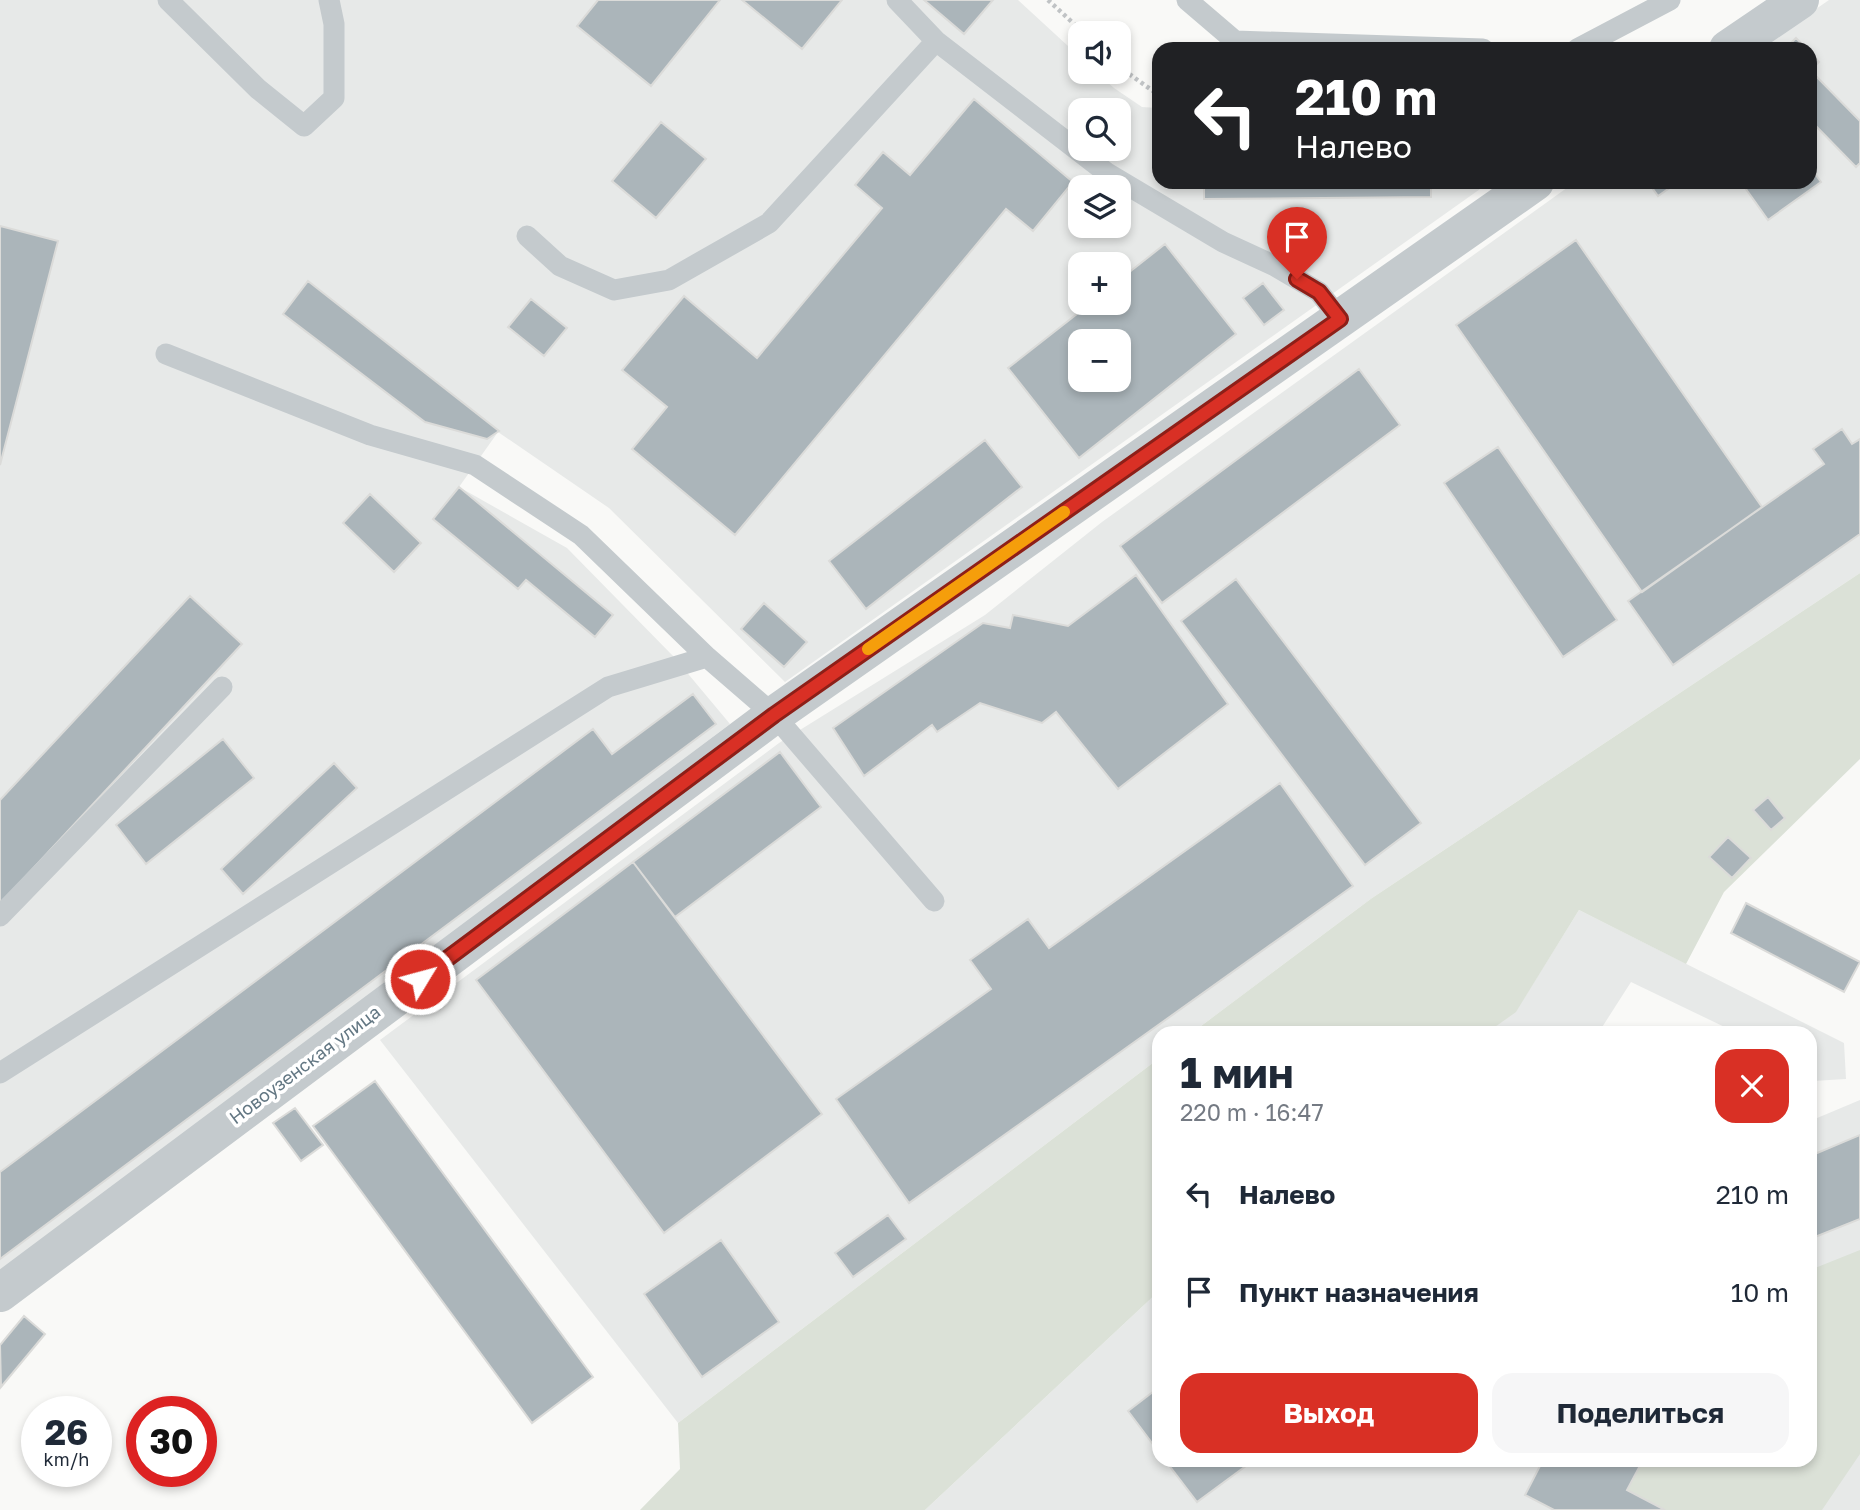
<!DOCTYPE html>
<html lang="ru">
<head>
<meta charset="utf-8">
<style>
  :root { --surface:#fff; --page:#f6f6f7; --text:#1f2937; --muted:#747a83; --accent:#d93025 }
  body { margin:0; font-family:"Golos Text",sans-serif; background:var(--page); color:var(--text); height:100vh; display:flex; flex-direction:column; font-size:26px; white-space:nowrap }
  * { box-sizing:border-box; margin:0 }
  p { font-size:23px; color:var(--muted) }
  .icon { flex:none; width:38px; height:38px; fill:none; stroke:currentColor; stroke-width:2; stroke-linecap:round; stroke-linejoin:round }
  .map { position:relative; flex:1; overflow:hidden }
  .details { position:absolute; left:1152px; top:1026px; width:665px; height:441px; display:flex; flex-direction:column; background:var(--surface); border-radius:21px; box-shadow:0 4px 10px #0003 }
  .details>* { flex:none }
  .banner { position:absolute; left:1152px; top:42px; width:665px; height:147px; border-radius:21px; box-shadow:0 4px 10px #0003; background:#202124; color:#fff; overflow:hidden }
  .tools { position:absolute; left:1068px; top:21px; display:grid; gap:14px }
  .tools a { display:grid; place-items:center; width:63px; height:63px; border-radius:14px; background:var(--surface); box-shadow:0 4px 10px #0003; font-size:35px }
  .speed { position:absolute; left:21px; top:1396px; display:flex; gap:14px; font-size:35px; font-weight:700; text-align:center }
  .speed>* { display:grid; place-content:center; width:91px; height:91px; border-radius:50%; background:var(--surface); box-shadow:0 4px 10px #0003; line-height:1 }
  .speed small { font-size:18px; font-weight:400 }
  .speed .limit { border:10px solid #d22; background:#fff; color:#111 }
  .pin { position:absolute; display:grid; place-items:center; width:60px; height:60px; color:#fff; margin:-72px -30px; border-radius:50% 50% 50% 0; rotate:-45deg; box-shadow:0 0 7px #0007 }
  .pin .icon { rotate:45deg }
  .me { position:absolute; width:77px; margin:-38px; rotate:53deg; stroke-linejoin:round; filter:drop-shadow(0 0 5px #0008) }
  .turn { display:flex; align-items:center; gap:24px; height:147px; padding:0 28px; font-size:32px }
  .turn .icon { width:91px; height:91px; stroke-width:2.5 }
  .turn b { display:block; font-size:49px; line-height:60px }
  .round { display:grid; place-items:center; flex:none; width:74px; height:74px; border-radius:21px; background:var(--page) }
  .headline { display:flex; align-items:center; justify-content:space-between; height:119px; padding:0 28px }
  h1 { font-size:42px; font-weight:700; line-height:52px }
  .button { display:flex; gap:14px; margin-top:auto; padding:14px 28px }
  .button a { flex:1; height:80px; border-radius:21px; background:var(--accent); color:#fff; font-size:28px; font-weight:700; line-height:80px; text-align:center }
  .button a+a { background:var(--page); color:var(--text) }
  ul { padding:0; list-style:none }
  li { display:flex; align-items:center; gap:21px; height:98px; padding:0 28px }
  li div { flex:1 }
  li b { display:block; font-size:26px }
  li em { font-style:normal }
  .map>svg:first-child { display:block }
  .built { fill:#e7e9e8; fill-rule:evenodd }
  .green { fill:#dbe1d7 }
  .building { fill:#abb5ba; stroke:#dbdbd9; stroke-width:2; fill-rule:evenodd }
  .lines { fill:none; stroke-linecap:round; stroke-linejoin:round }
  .path { stroke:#c0c3c5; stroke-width:4.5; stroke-dasharray:3.5 3.5; stroke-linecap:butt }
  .service { stroke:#c4cacd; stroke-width:21 }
  .minor { stroke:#c4cacd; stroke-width:38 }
  .route-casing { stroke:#8d1f18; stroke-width:18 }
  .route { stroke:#d93025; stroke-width:12 }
  .slow { stroke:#f59e0b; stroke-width:12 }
  .labels { text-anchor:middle; stroke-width:7; stroke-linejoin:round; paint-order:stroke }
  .street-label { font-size:18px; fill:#637783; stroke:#fff }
</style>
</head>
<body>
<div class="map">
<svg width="1860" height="1510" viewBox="0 0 1860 1510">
  <rect width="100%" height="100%" fill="#f9f9f7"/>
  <path class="built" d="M0 0H1018L1080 57V72H1096L1114 88 1142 107 1158 108V182H1490L785 682 609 508 498 432 459 487 567 548 674 657 730 724 0 1273ZM1080 110H1118V149H1080ZM1080 187H1118V226H1080ZM1080 264H1118V303H1080ZM1080 341H1118V380H1080Z
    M1829 0H1860V573L1372 898 1193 1032H1158V1059L678 1423 380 1040 779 743 985 615 1102 522 1575 182H1810V49H1758Z
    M1579 910 1844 1043 1846 1079 1813 1081 1810 1060V1032H1735L1631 982 1599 1032 1579 1030 1577 1032H1488L1516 1011Z
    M1860 1100V1510H925L1158 1292V1460H1810V1121Z"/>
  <path class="green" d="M1860 573V759L1724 892 1686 964 1579 910 1516 1012 1488 1032H1193L1372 898Z
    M1158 1059V1292L925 1510H640L680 1469 678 1423Z
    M1860 1250V1454L1822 1510H1665L1627 1490 1643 1460H1810V1270Z"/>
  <path class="building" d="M598 0H720L651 86 577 26Z
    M742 0H842L802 49Z
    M924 0H993L964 34Z
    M1796 38 1807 49H1785Z
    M1810 52 1819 62 1810 71Z
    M1810 70 1860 121V163L1856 167 1810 120Z
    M974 99 1073 182 1033 231 1006 209 735 535 632 449 667 407 622 370 684 296 757 358 882 208 855 185 883 152 910 175Z
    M661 122 706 159 656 218 612 181Z
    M1810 167 1821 182 1768 220 1741 182H1810Z
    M1204 182H1431V197L1204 199Z
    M1648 182H1678L1658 196Z
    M0 226 58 241 0 465Z
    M1576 240 1762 507 1642 592 1456 325Z
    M1165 244 1236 334 1079 458 1008 368 1091 303H1118V281ZM1080 341H1118V380H1080Z
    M308 281 499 431 487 439 425 422 283 314Z
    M1263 283 1284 310 1264 325 1243 298Z
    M531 299 567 328 544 356 508 327Z
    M1359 369 1400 425 1162 603 1120 546Z
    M1842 429 1852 444 1860 439V534L1673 665 1628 601 1824 464 1813 449Z
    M985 440 1022 487 866 609 829 561Z
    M1498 447 1617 620 1563 657 1444 483Z
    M459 487 613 615 595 637 526 580 518 589 433 519Z
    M370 494 421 543 394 572 343 523Z
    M1136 575 1228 704 1118 789 1056 712 1042 723 980 703 937 732 932 725 864 776 833 728 983 623 1010 628 1013 615 1068 626Z
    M1236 579 1421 823 1365 865 1181 621Z
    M190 596 242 644 0 904V800Z
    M764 603 807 642 784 667 741 629Z
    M693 694 716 724 0 1259V1172L593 729 612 754Z
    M223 739 254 778 146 864 116 825Z
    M780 752 821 807 675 917 633 862Z
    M334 763 357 788 243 894 221 869Z
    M1280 783 1353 886 909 1203 836 1099 991 989 970 960 1028 919 1049 948Z
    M1768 797 1785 818 1771 830 1753 810Z
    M1728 837 1751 858 1732 878 1709 857Z
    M633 862 822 1114 664 1233 476 980Z
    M1746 903 1860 962 1844 992 1731 933Z
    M375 1081 593 1377 532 1423 313 1126Z
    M295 1108 323 1145 301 1161 273 1123Z
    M1860 1135V1219L1810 1239V1156Z
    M888 1215 906 1239 853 1277 835 1253Z
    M721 1240 779 1322 702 1377 644 1294Z
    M24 1316 45 1334 1 1387 0 1345Z
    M1158 1388V1451L1128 1411Z
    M1165 1460H1254L1197 1502Z
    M1543 1460H1643L1627 1490 1665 1510H1554L1525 1495Z"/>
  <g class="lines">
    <path class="path" d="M1048 0 1084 33
      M1118 66 1153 91 1158 93"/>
    <path class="service" d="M168 0 258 89 304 126 334 98V24L329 0
      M897 0 936 41 1107 173 1223 242 1275 266 1319 292 1340 319
      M1187 0 1235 41 1483 49
      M1577 49 1670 0
      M527 236 560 266 614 290 669 280 769 223 936 41
      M166 354 370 435 475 465 581 535 707 657
      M0 916 222 687
      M0 1073 608 687 707 657 774 715 934 901"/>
    <path class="minor" d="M1728 49 1800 0
      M0 1293 774 715 1535 182"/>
  </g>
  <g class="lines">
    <defs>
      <path id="route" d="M420 979 774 715 1340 319 1319 292 1297 279"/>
    </defs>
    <use href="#route" class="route-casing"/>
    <use href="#route" class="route"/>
    <path class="slow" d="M868 649 1064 512"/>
  </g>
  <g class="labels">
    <g class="street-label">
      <text transform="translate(305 1065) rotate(-37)" y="6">Новоузенская улица</text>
    </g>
  </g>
</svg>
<div class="tools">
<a><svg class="icon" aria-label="sound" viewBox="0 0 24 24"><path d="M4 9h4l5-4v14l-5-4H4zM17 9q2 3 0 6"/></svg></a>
<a><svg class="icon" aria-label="search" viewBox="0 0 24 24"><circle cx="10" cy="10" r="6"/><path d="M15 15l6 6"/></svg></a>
<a><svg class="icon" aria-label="layers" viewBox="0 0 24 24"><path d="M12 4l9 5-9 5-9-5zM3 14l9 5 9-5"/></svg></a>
<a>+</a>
<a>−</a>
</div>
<div class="speed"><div>26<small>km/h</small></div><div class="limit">30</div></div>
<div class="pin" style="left:1297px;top:279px;background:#d93025"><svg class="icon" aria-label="arrive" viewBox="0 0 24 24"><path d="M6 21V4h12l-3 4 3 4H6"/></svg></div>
<svg class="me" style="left:420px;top:979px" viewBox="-20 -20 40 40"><circle r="17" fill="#d93025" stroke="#fff" stroke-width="3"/><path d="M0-11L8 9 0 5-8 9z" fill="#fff"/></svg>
<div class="banner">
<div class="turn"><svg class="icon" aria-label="left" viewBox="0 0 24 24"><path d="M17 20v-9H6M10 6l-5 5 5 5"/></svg><div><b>210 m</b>Налево</div></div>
</div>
<section class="details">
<div class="headline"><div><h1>1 мин</h1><p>220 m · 16:47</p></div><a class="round" style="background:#d93025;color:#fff"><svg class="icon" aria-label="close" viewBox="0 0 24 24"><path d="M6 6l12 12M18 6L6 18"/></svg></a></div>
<ul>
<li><svg class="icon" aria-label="left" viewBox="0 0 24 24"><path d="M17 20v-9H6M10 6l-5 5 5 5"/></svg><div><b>Налево</b></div><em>210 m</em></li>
<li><svg class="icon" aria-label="arrive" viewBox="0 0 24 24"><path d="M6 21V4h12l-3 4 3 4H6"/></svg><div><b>Пункт назначения</b></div><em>10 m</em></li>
</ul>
<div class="button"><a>Выход</a><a>Поделиться</a></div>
</section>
</div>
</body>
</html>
